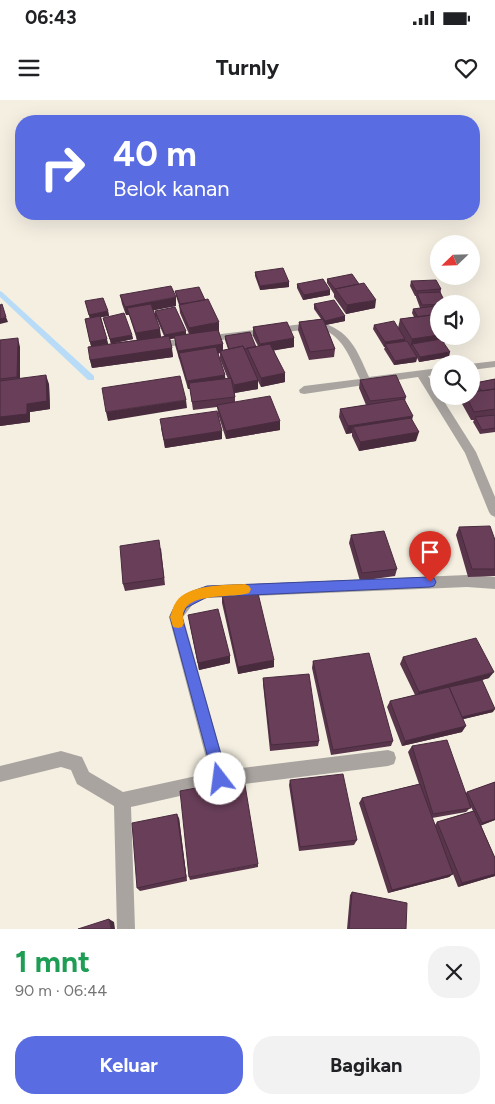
<!DOCTYPE html>
<html lang="id">
<head>
<meta charset="utf-8">
<style>
  :root { --surface:#fff; --page:#f2f2f2; --text:#202124; --muted:#757577; --accent:#596ce2 }
  body { margin:0; font-family:Figtree,sans-serif; background:var(--page); color:var(--text); height:100vh; display:flex; flex-direction:column; font-size:19px; white-space:nowrap }
  * { box-sizing:border-box; margin:0 }
  p { font-size:16px; color:var(--muted) }
  .icon { flex:none; width:28px; height:28px; fill:none; stroke:currentColor; stroke-width:2; stroke-linecap:round; stroke-linejoin:round }
  .map { position:relative; height:829px; overflow:hidden }
  .panel { display:flex; flex-direction:column; background:var(--surface); flex:1 }
  .panel>* { flex:none }
  .hud { position:absolute; left:15px; top:15px; width:465px; height:105px; border-radius:20px; box-shadow:0 5px 20px #0002; background:#596ce2; color:#fff; overflow:hidden }
  .needle { width:32px; rotate:247deg }
  .buttons { position:absolute; left:430px; top:135px; display:grid; gap:10px }
  .buttons a { display:grid; place-items:center; width:50px; height:50px; border-radius:50%; background:var(--surface); box-shadow:0 5px 20px #0002; font-size:25px }
  .pin { position:absolute; display:grid; place-items:center; width:42px; height:42px; color:#fff; margin:-51px -21px; border-radius:50% 50% 50% 0; rotate:-45deg; box-shadow:0 0 5px #0007 }
  .pin .icon { rotate:45deg }
  .me { position:absolute; width:55px; margin:-28px; rotate:345deg; stroke-linejoin:round; filter:drop-shadow(0 0 4px #0008) }
  .turn { display:flex; align-items:center; gap:18px; height:105px; padding:0 15px; font-size:22px }
  .turn .icon { width:65px; height:65px; stroke-width:2.5 }
  .turn b { display:block; font-size:35px; line-height:42px }
  .round { display:grid; place-items:center; flex:none; width:52px; height:52px; border-radius:20px; background:var(--page) }
  .head { display:flex; align-items:center; justify-content:space-between; height:85px; padding:0 15px }
  h1 { font-size:30px; font-weight:700; line-height:38px; color:#1e9e55 }
  .button { display:flex; gap:10px; margin-top:auto; padding:10px 15px }
  .button a { flex:1; height:58px; border-radius:20px; background:var(--accent); color:#fff; font-size:20px; font-weight:700; line-height:58px; text-align:center }
  .button a+a { background:var(--page); color:var(--text) }
  .status { display:flex; justify-content:space-between; align-items:center; height:35px; padding:0 25px; background:var(--surface); direction:ltr }
  .status svg { height:14px; fill:currentColor }
  header { display:flex; justify-content:space-between; align-items:center; height:65px; padding:0 15px; background:var(--surface); font-size:22px; font-weight:700 }
  .map>svg:first-child { display:block }
  .lines { fill:none; stroke-linecap:round; stroke-linejoin:round }
  .stream { fill:#b8dcf8; fill-rule:evenodd }
  .street { fill:#a9a4a0; fill-rule:evenodd }
  .wall { fill:#59354c; fill-rule:evenodd }
  .shaded-wall { fill:#492b3e }
  .building { fill:#683e58; stroke:#492b3e }
  .route { fill:#596ce2; stroke:#3a4693 }
  .slow { fill:#f59e0b }
</style>
</head>
<body>
<div class="status"><b>06:43</b><svg viewBox="0 0 49 12"><path d="M0 12V9h3v3zM5 12V6h3v6zM10 12V3h3v9zM15 12V0h3v12zM26 1h20v11H26zM47 4h2v5h-2z"/></svg></div>
<header><svg class="icon" aria-label="menu" viewBox="0 0 24 24"><path d="M4 6h16M4 12h16M4 18h16"/></svg>Turnly<svg class="icon" aria-label="heart" viewBox="0 0 24 24"><path d="M12 20l-8-8c-3-5 5-10 8-4 3-6 11-1 8 4z"/></svg></header>
<div class="map">
<svg width="495" height="829" viewBox="0 0 495 829">
  <rect width="100%" height="100%" fill="#f4efe1"/>
  <g class="lines">
    <path class="stream" d="M0 191 2 192 94 276V280H88L0 197Z"/>
    <path class="street" d="M319 222C350 230 357 250 369 277L439 268V274L428 276 476 352 495 397V417L491 415 489 412 465 353 418 277 304 294 300 293 299 290 304 286 360 279C350 258 343 235 319 228L156 248 151 245 156 242Z
      M495 261V267L471 270 470 264Z
      M467 475 495 477V489L467 487 207 498 193 504 183 517 226 670 388 650 394 652 396 658 394 664 388 666 220 687 131 707 135 829H117L114 706 77 684 71 670 61 667 0 682V666L61 651 82 657 89 672 123 692 210 673 169 517C178 496 186 493 207 486Z"/>
  </g>
  <path class="wall" d="M255 172 289 182V187L260 190 255 176Z
    M327 179 375 208 346 214 334 197V194L327 183Z
    M411 181 441 189 439 209H437L449 242 443 243 449 257 419 262 417 258 416 262 394 265 384 249 385 247H384L373 229 374 225 398 228 400 219 414 217 412 213 413 209 420 208 416 197V196H415L410 186Z
    M297 184 330 190V195L303 200 297 188Z
    M175 191 219 231 223 250 228 249 225 240V236L256 247 258 246 253 236V227L294 238V247L274 250 285 282 261 287 258 281V289L235 293V302L280 321V330L226 339 218 314 222 339 165 348 161 328 218 313 217 307 193 310 190 289H188L175 245V238L170 239 173 257 92 268 90 260 91 246 85 219 90 218 85 201 108 211 109 216 101 217 108 244 97 245 111 244 103 218 132 235 133 239 112 243 137 240 129 215H126L122 204 120 195 176 206 153 210 155 215V211L186 234H189L180 213 179 205 176 196ZM156 217 164 236 161 237ZM220 253V259L228 279H225L218 254Z
    M314 204 345 216V221L326 225 335 249 334 257 309 260 298 230 299 222 321 219 314 209Z
    M0 240 20 247V279L49 284 50 309 30 312V322L0 326Z
    M495 279V332L480 334 473 322 474 320H471L461 302 463 296H471L477 292 474 287 475 283Z
    M360 280 406 297 405 301 412 320 416 341 359 351 352 336V333L346 334 339 317 340 309 366 305 359 288Z
    M459 427 495 440V476L468 477 456 435Z
    M351 435 397 469 395 476 360 481 349 443Z
    M161 448 165 485 125 491 123 484Z
    M222 495 274 567 238 574 222 503Z
    M188 515 230 556V563L199 570Z
    M403 557 489 578 482 580 493 612 463 619 462 632 402 646 387 607 390 601 415 595 400 564Z
    M313 561 393 641 391 646 331 655 312 568Z
    M263 578 319 641 318 646 270 651 263 584Z
    M412 646 466 693 467 692 495 682V720L481 725 495 758V776L458 787 453 774 449 777 388 793 359 703 362 698 419 684 408 652ZM471 707 473 711 437 722 435 725 432 718 466 712Z
    M290 680 357 740 354 745 299 751 289 685Z
    M179 718 187 781 140 791 137 788Z
    M258 764V767L190 780 189 777Z
    M352 792 406 829H347L350 795Z"/>
  <path class="shaded-wall" d="M289 182V187L260 190V186Z
    M330 190V195L303 200 304 195Z
    M176 197V206L130 215 127 208 129 215H126L125 207Z
    M376 200 375 208 346 214 347 205Z
    M108 211 109 216 90 219 89 215Z
    M345 216V221L325 225V221Z
    M6 217 8 222 0 224V219Z
    M219 222V231L190 236 189 228Z
    M160 229 161 237 137 242 136 233Z
    M186 231V236L166 240 165 235Z
    M132 235 133 239 111 244 110 239Z
    M439 235V236H451L449 242 414 247 412 244 411 247 410 248 412 239Z
    M18 238 20 247V285L17 277Z
    M294 238V247L260 253V244Z
    M107 239 108 244 91 246 90 242Z
    M405 239 404 243 385 244V247H384L385 242Z
    M223 244V253L220 251V253L181 259 179 253 180 259H179L178 251Z
    M172 248 173 257 92 268 90 260Z
    M450 252 449 257 419 262 420 257Z
    M417 257 416 262 394 265 395 261Z
    M285 273V282L261 287V278Z
    M46 275 49 284 50 309 30 312V322L0 326V317L27 304Z
    M225 275 226 284 189 283 190 289H188L187 281Z
    M258 280V289L234 293V285Z
    M186 300 187 308 108 321 106 312Z
    M413 316 411 324 353 327 352 333 346 334 348 326Z
    M280 321V330L226 339V331Z
    M222 331V339L165 348 164 340Z
    M419 332 416 341 359 351 360 342Z
    M230 556V563L199 570 198 563Z
    M274 560V567L238 574V567Z
    M494 572 489 578 416 598 419 592Z
    M495 609 493 612 460 620 462 617Z
    M466 626 462 632 402 646 405 641Z
    M177 714 179 718 187 781 186 777Z
    M495 719V720L480 726 482 723Z
    M453 774 449 777 388 793 392 790Z
    M495 774V776L458 787 462 783Z
    M109 819 114 822 115 829H111Z"/>
  <path class="building" d="M283 168 289 182 260 186 255 172Z
    M352 174 359 184 335 189 327 179Z
    M323 179 330 190 304 195 297 184Z
    M436 180 441 189 416 191 411 181Z
    M364 183 376 200 347 205 335 189Z
    M171 186 176 197 125 207 120 195Z
    M199 187 205 200 180 204 175 191Z
    M440 192 446 204 422 205 417 193Z
    M103 198 108 211 89 215 85 201Z
    M208 199 219 222 189 228 179 205Z
    M334 200 345 216 325 221 314 204Z
    M2 204 6 217 0 219V205Z
    M151 204 160 229 136 233 127 208Z
    M435 206 439 211V215L438 214 418 217 413 209Z
    M175 207 186 231 165 235 155 211Z
    M124 213 132 235 110 239 103 218Z
    M438 214 439 215V235L412 239 400 219Z
    M100 216 107 239 90 242 85 219Z
    M323 219 335 249 310 252 299 222Z
    M394 221 405 239 385 242 374 225Z
    M287 222 294 238 260 244 253 227Z
    M218 230 223 244 178 251 174 236Z
    M250 232 256 247 244 249 243 246 229 249 225 236Z
    M169 236 172 248 90 260 88 247Z
    M18 238 17 277 0 279V240Z
    M441 239 450 252 420 257 412 244Z
    M407 241 417 257 395 261 385 244Z
    M270 244 285 273 261 278 247 248Z
    M243 246 258 280 234 285 220 251Z
    M216 247 225 275 187 281 179 253Z
    M46 275 47 301 27 304V314L0 317V281Z
    M396 275 406 297 370 301 360 280Z
    M180 276 186 300 106 312 102 288Z
    M231 278 235 297 192 302 189 283Z
    M495 279V289L482 291 475 283Z
    M495 289V309L474 312 466 296H471V292Z
    M270 296 280 321 226 331 217 305Z
    M404 299 413 316 348 326 340 309Z
    M217 311 222 331 164 340 160 319Z
    M495 315V328L482 330 475 317Z
    M411 318 419 332 360 342 353 327Z
    M490 426 495 440V469H472L459 427Z
    M384 431 397 469 362 473 351 435Z
    M159 440 164 478 123 484 120 446Z
    M257 489 274 560 238 567 222 495Z
    M218 509 230 556 198 563 188 515Z
    M476 538 494 572 419 592 403 557Z
    M369 553 393 641 333 650 313 561Z
    M309 574 319 641 271 645 263 578Z
    M482 580 495 609 462 617 449 587Z
    M449 587 466 626 405 641 390 601Z
    M447 640 471 708 433 714 412 646Z
    M343 674 357 740 300 747 290 680Z
    M244 679 258 764 189 777 180 691Z
    M495 682V719L482 723 467 692Z
    M420 684 453 774 392 790 362 698Z
    M474 711 495 758V774L462 783 437 722Z
    M177 714 186 777 137 788 132 723Z
    M352 792 407 803 406 829H349Z
    M109 819 111 829H78Z"/>
  <path class="route" d="M430 477 434 478 436 482 434 486 430 487 207 497 186 508 182 517 228 679 225 684 220 686 215 684 170 517C179 494 185 494 207 486Z"/>
  <path class="slow" d="M245 484 249 486 251 489 249 493C233 499 175 490 184 523L182 527 178 528 173 527 170 517C172 512 173 506 176 502 188 484 226 485 245 484Z"/>
</svg>
<div class="buttons">
<a><svg class="needle" viewBox="-14 -14 28 28"><path d="M0-13l5 13h-10z" fill="#e53935"/><path d="M0 13l5-13h-10z" fill="#757577"/></svg></a>
<a><svg class="icon" aria-label="sound" viewBox="0 0 24 24"><path d="M4 9h4l5-4v14l-5-4H4zM17 9q2 3 0 6"/></svg></a>
<a><svg class="icon" aria-label="search" viewBox="0 0 24 24"><circle cx="10" cy="10" r="6"/><path d="M15 15l6 6"/></svg></a>
</div>
<div class="pin" style="left:430px;top:482px;background:#d93025"><svg class="icon" aria-label="arrive" viewBox="0 0 24 24"><path d="M6 21V4h12l-3 4 3 4H6"/></svg></div>
<svg class="me" style="left:220px;top:679px" viewBox="-20 -20 40 40"><circle r="19" fill="#fff"/><path d="M0-13L10 11 0 6-10 11z" fill="#596ce2"/></svg>
<div class="hud">
<div class="turn"><svg class="icon" aria-label="right" viewBox="0 0 24 24"><path d="M7 20v-9h11M14 6l5 5-5 5"/></svg><div><b>40 m</b>Belok kanan</div></div>
</div>
</div>
<section class="panel">
<div class="head"><div><h1>1 mnt</h1><p>90 m · 06:44</p></div><a class="round"><svg class="icon" aria-label="close" viewBox="0 0 24 24"><path d="M6 6l12 12M18 6L6 18"/></svg></a></div>
<div class="button"><a>Keluar</a><a>Bagikan</a></div>
</section>
</body>
</html>
